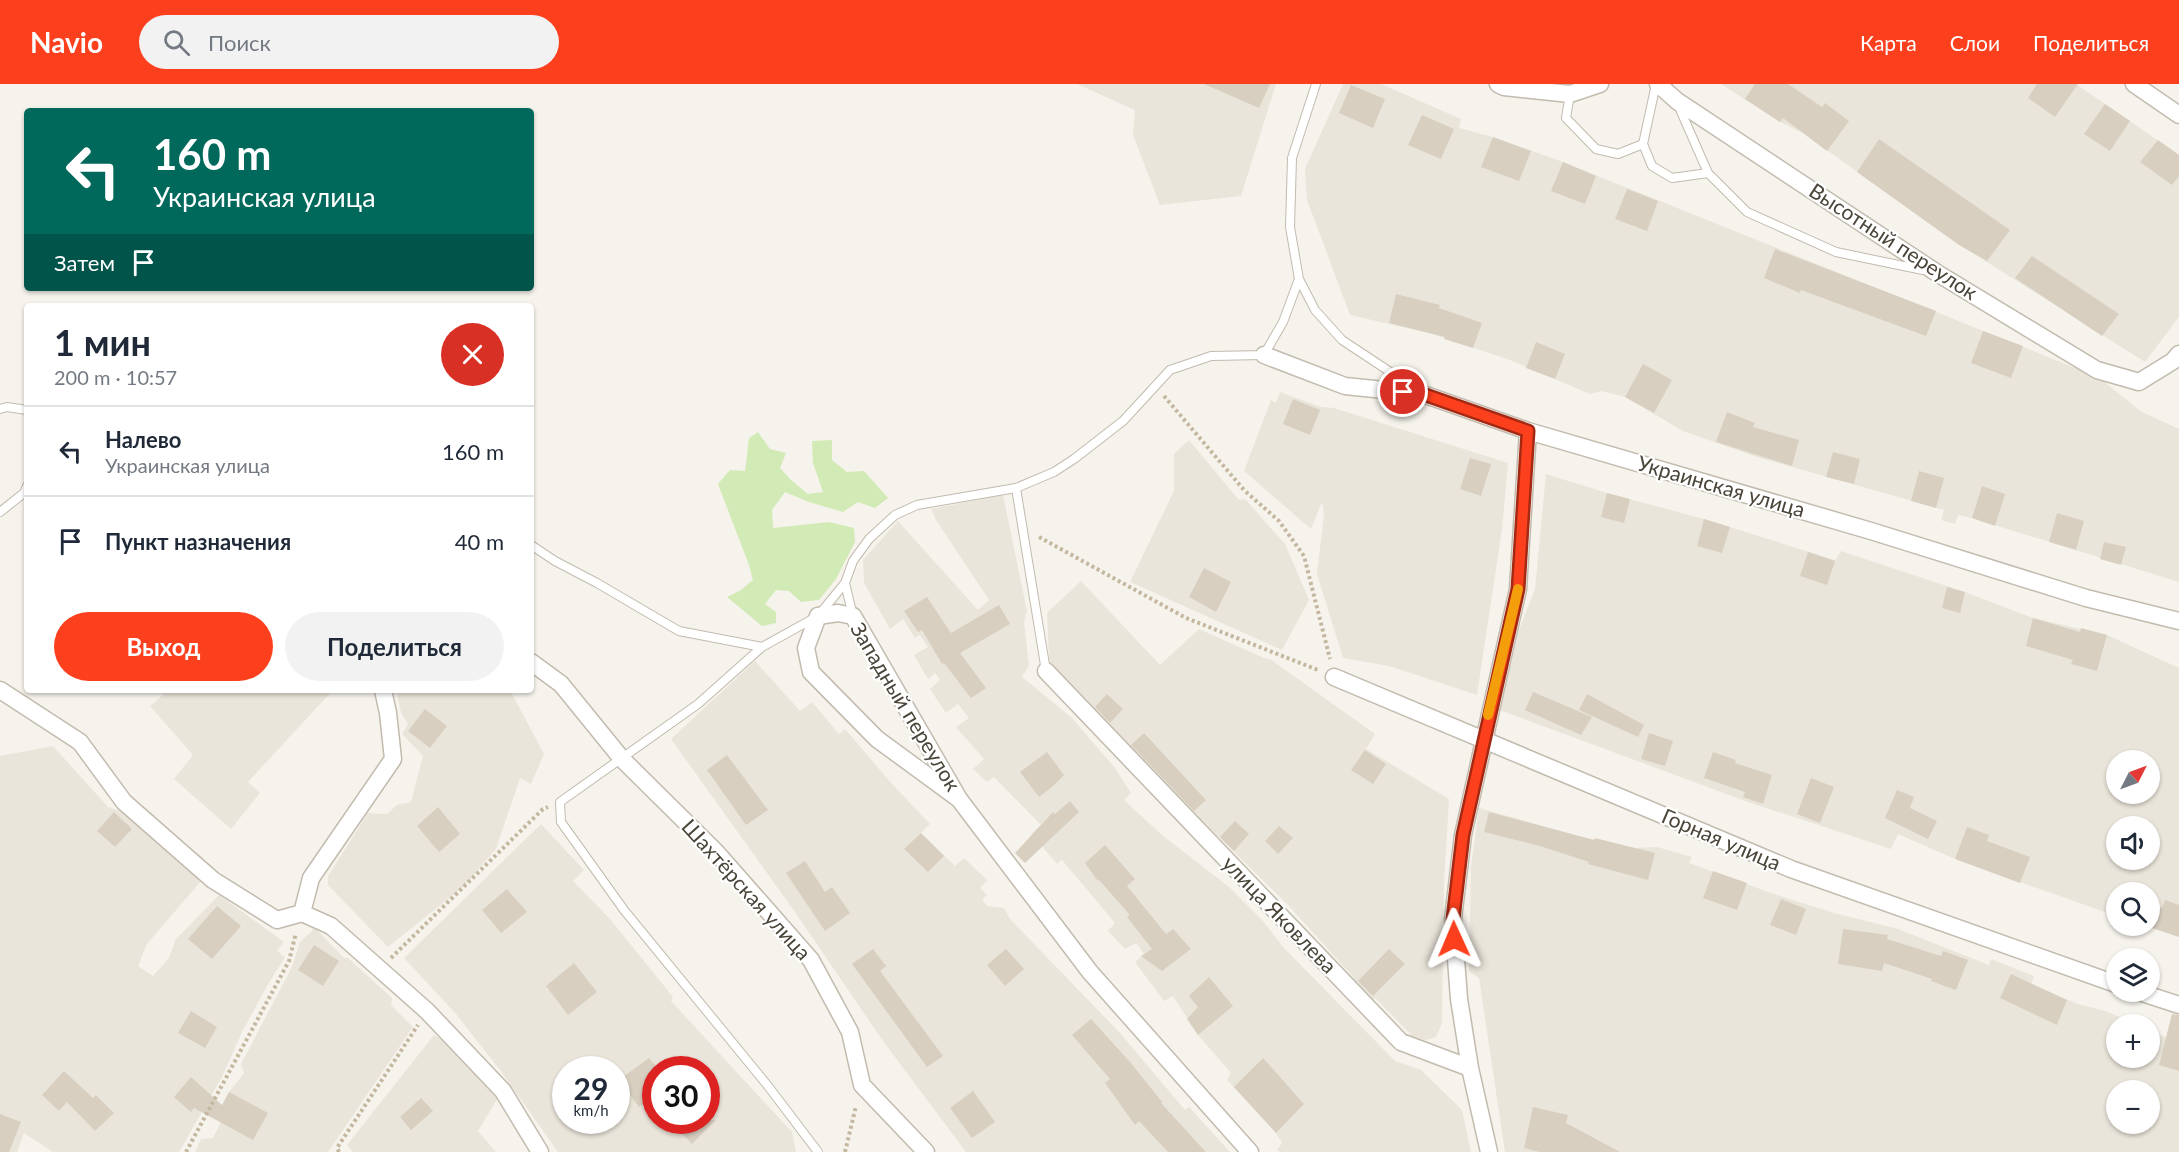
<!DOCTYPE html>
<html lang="ru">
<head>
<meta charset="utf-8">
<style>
  :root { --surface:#fff; --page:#f2f2f3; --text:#1f2937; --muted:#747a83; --line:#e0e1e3; --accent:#fc3f1d }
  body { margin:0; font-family:Lato,sans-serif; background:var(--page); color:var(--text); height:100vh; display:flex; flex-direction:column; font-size:22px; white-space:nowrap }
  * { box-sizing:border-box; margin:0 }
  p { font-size:20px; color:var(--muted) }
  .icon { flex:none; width:33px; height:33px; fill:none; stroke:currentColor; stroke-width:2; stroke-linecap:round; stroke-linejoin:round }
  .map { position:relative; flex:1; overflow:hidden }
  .panel { position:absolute; left:24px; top:219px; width:510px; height:390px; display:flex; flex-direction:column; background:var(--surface); border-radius:6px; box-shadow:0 2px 4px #0004 }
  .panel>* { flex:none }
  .banner { position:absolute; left:24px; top:24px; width:510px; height:183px; border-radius:6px; box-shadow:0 2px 4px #0004; background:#00695c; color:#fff; overflow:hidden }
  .needle { width:39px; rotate:48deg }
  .controls { position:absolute; left:2106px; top:666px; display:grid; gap:12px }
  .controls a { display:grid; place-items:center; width:54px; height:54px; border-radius:50%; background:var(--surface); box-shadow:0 2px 4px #0004; font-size:30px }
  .speed { position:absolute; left:552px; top:972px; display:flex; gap:12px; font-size:30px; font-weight:700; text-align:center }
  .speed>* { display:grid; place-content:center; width:78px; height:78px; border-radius:50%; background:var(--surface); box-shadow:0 2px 4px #0004; line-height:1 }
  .speed small { font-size:15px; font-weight:400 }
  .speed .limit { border:9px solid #d22; background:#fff; color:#111 }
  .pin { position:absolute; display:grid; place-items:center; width:51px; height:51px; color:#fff; margin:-26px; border:3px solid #fff; border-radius:50%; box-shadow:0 2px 6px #0007 }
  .me { position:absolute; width:66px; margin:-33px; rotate:359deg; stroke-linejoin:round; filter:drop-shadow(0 0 4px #0008) }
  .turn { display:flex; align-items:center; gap:21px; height:126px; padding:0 30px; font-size:27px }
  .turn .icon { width:78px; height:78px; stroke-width:2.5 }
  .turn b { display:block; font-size:42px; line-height:51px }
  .then { display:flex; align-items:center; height:57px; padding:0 30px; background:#0003; gap:12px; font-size:22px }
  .round { display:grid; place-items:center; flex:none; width:63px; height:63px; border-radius:32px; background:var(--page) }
  .headline { display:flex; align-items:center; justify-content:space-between; height:102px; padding:0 30px }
  h1 { font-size:36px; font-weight:700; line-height:45px }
  .button { display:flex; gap:12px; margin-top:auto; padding:12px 30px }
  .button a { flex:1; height:69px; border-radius:36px; background:var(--accent); color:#fff; font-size:24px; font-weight:700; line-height:69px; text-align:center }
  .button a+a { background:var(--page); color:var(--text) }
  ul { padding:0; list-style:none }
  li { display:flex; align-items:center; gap:18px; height:90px; padding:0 30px; border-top:2px solid var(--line) }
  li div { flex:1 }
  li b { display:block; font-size:22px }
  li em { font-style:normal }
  header { display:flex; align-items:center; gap:36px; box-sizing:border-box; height:84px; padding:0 30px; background:var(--accent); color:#fff }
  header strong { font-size:28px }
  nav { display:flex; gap:33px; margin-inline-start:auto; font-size:21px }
  .search { width:420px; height:54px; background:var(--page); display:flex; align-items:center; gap:15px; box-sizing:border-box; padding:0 21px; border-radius:33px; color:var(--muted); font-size:22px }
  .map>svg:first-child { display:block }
  .residential { fill:#eae5da; fill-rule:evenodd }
  .green { fill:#d2eab5 }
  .building { fill:#d8cfc1 }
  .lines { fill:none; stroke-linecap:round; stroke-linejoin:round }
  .service-casing { stroke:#c2bbae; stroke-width:10 }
  .minor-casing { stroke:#c2bbae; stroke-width:19 }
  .path { stroke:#c4b79f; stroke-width:4; stroke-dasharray:3 3; stroke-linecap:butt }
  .service { stroke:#fff; stroke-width:8 }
  .minor { stroke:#fff; stroke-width:16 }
  .route-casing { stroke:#a42913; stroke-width:15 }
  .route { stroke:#fc3f1d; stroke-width:10 }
  .slow { stroke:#f59e0b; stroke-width:10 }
  .labels { text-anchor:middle; stroke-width:4.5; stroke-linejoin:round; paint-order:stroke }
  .street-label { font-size:21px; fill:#4b4439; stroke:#fff }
</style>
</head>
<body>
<header>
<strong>Navio</strong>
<div class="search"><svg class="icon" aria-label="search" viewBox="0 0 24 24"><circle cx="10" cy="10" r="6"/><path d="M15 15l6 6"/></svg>Поиск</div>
<nav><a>Карта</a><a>Слои</a><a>Поделиться</a></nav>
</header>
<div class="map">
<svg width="2179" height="1068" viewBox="0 0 2179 1068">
  <rect width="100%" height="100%" fill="#f6f3ec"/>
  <path class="residential" d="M1077 0H1276L1241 112 1160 121 1133 51 1135 26Z
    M1343 0H1381L1461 35 1459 44 1493 53 1563 78 2098 293 2142 328 2179 345V498L1972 434 1958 431 1955 440 1941 436 1944 426 1757 373 1683 347 1625 313 1601 307 1590 310 1510 276 1433 250 1350 231 1307 116 1305 85Z
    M1721 0H2076L2179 71V233L2145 278 1960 161 1803 49 1780 38Z
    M1280 308 1321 323 1334 324 1508 379 1502 445 1477 611 1389 582 1343 574 1317 490 1324 430 1322 418 1311 445 1244 387 1271 316 1276 319Z
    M1189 356 1239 416 1245 415 1285 460 1309 516 1282 566 1130 498 1174 407V370Z
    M1546 390 1607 409 1704 435 1835 476 1841 467 1965 508 2033 534 2107 551 2179 584V853L2144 842H2150V808H2116V832L1955 775 1898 750 1891 765 1745 717 1500 626 1519 546 1535 505ZM2116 676H2150V710H2116ZM2116 742H2150V776H2116Z
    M1003 411 1027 527 1024 538 1029 582 1022 593 1072 634 1115 684 1131 709 1124 716 1162 751 1229 803 1262 836 1284 864 1395 977 1421 986 1462 1026 1471 1068H1280L1277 1066 1282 1059 1276 1049 1227 996 1231 989 1198 951 1173 912 1164 917 1135 878 1144 870 1136 859 1125 865 1108 847 1115 839 1062 776 1057 780 1031 750 1041 741 994 693 987 698 973 685 984 675 956 643 969 634 958 620 946 629 930 605 940 596 935 589 928 595 914 571 928 563 920 551 915 554 903 535 890 545 864 499 863 476 898 437 978 526 989 516 936 436 931 425Z
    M1081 497 1160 581 1199 545 1264 574 1270 575 1375 650 1366 665 1449 715 1444 799 1442 939 1436 953 1427 956 1415 955 1375 914 1371 917 1351 898 1354 894 1288 821 1054 591 1049 573 1047 529Z
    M755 577 800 627 812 618 839 650 845 645 892 700 930 740 921 749 955 782 964 774 987 796 980 804 987 811 982 816 987 822 1004 824 1010 835 1120 949 1185 1026 1189 1023 1230 1068H966L883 957 795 828 671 655Z
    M159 606H333L248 698 260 709 231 745 174 695 193 671 150 622 164 610Z
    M396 606H510L544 670 531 700 520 694 496 765 463 803 388 863 328 801V792L368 729 387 730 397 721 411 718 423 672 402 650 408 640 401 629Z
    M53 662 108 723 125 729 201 797 147 860 138 882 153 892 169 874 176 855 219 811 284 858 277 867 285 873 267 902 242 948 222 993 179 1068H53L24 1049 17 1068H8L0 1065V672Z
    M1479 724 1582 753 1633 764 1657 763 1692 773 1689 779 1771 809 1834 829 1898 845 1989 881 1991 875 2034 892 2031 900 2051 909 2078 920 2105 927 2136 940H2116V974H2150V947L2179 958V1068H1505L1479 894 1469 887 1471 782ZM2116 1006H2150V1040H2116Z
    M541 740 584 786 573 797 610 835 673 913 671 917 792 1048 796 1068H558L500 986 456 930 404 874ZM566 986H616V1036H566ZM656 986H706V1036H656Z
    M315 844 344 874H348L392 914 391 921 413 943 328 1068H195L201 1055 213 1054 221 1038 215 1035 229 1008 244 989 241 980 292 883 300 858Z
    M434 951 454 963 499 1012 478 1047 496 1068H353L347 1061Z"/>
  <path class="green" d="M758 348 770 365 786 369 780 384 791 396 808 410 823 408 813 379 812 357 832 356V376L847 388 864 387 888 414 875 424 858 418 843 428 809 418 785 408 772 426 773 444 829 438 854 444 855 458 836 495 819 516 801 518 789 507 776 506 765 520 776 528V539L762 542 727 513 741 506 753 496 749 481 718 400 730 386 745 387 749 354Z"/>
  <path class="building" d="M1204 0H1270L1259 24Z
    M1755 0H1788L1822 23 1825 19 1849 37 1827 67 1783 34 1780 38 1745 15Z
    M2037 0H2078L2055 33 2028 14Z
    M1351 1 1385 15 1373 44 1339 29Z
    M2105 20 2130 37 2110 67 2084 50Z
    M1422 31 1454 45 1441 75 1408 61Z
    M1493 53 1531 67 1519 97 1481 83Z
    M1879 55 2010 146 1987 177 1959 161 1857 88Z
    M2158 56 2179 71V92L2172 101 2140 78Z
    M1563 78 1596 92 1585 120 1551 107Z
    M1627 105 1658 117 1647 147 1615 135Z
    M1775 165 1936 227 1926 252 1801 206 1800 209 1764 194Z
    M2032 172 2119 230 2102 252 2015 194Z
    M1396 210 1440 221 1439 224 1482 239 1473 264 1444 255 1445 253 1389 239Z
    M1983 247 2023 262 2011 294 1971 279Z
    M1536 258 1565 270 1555 295 1526 284Z
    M1643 280 1672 296 1654 329 1625 313Z
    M1293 315 1320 326 1310 351 1283 340Z
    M1727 328 1755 339 1753 343 1799 356 1792 382 1716 358Z
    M1833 368 1860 375 1854 400 1826 393Z
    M1470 374 1491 380 1481 412 1460 405Z
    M1919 387 1944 394 1936 424 1911 417Z
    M1982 402 2005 410 1995 442 1972 434Z
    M1607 409 1630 415 1624 439 1601 433Z
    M2057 429 2084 437 2076 466 2049 458Z
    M1704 435 1730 443 1722 469 1697 462Z
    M2104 458 2126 463 2121 481 2100 475Z
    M1808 468 1835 477 1827 501 1800 492Z
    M1204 484 1231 498 1216 528 1189 513Z
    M1947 503 1965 508 1960 529 1942 524Z
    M927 513 951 549 999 521 1010 540 960 569 986 604 971 614 944 579 942 580 922 546 918 548 904 527Z
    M2033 534 2080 548 2081 544 2107 551 2097 587 2071 580 2073 576 2026 562Z
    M1533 608 1592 633 1581 651 1525 626Z
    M1107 610 1123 625 1110 639 1095 623Z
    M1587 610 1644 641 1638 653 1579 626Z
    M425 625 447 642 430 664 408 647Z
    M1144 649 1206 716 1194 727 1131 661Z
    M1649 649 1673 657 1665 682 1641 675Z
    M1365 666 1386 680 1373 700 1351 686Z
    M1047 668 1064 691 1052 703 1039 713 1020 688Z
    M1713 668 1736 676 1735 679 1772 691 1763 720 1743 713 1745 708 1704 694Z
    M727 671 768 726 746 741 707 686Z
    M1811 694 1834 703 1820 739 1797 730Z
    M1897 706 1914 713 1910 724 1937 737 1928 755 1885 734Z
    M1070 717 1079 728 1025 779 1015 769 1053 728 1055 730Z
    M438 723 460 750 439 768 417 742Z
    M114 728 132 745 115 763 97 747Z
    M1489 728 1594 756 1595 754 1655 769 1648 796 1588 780 1589 778 1540 762 1484 748Z
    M1235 737 1249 750 1234 767 1220 753Z
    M1279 742 1293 754 1278 770 1265 757Z
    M1967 743 1989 751 1987 757 2030 773 2020 799 1955 775Z
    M921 749 944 772 928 788 904 765Z
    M1105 761 1135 795 1127 802 1166 850 1173 845 1191 865 1162 887 1141 872 1152 865 1127 833 1130 831 1099 796 1098 797 1085 779Z
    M805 777 825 808 832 803 850 829 825 847 786 789Z
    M1713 787 1747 799 1737 826 1703 814Z
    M507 805 527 828 501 849 482 826Z
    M1781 815 1806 825 1796 851 1770 841Z
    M2165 816 2179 821V853L2150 843V820L2162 824Z
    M217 822 241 842 212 875 188 855Z
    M1843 845 1888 851 1887 855 1941 872 1943 867 1968 876 1956 906 1931 897 1932 895 1884 879 1882 887 1838 880Z
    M314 861 339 877 323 902 298 886Z
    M873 865 886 882 880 887 943 972 927 983 852 880Z
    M1006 865 1024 885 1005 902 987 881Z
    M1389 865 1405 880 1373 912 1358 897Z
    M574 879 597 908 568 931 546 902Z
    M2011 890 2067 916 2057 941 2000 914Z
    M1209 893 1233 922 1198 951 1187 935 1198 923 1189 912Z
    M191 927 217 943 205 964 178 949Z
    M2172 930 2179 931V987L2159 981Z
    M1091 935 1131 979 1162 1018 1161 1019 1206 1068H1168L1139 1037 1135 1041 1105 999 1110 995 1072 951Z
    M649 974 656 982V1011L639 1023 619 996Z
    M1263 974 1304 1020 1276 1049 1234 1003Z
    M64 987 93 1014 96 1011 114 1029 95 1047 67 1018 59 1027 42 1011Z
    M191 993 222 1021 229 1008 268 1029 253 1056 194 1024 191 1028 174 1013Z
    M973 1007 995 1038 972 1054 950 1024Z
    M421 1014 433 1027 411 1046 400 1033Z
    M1533 1023 1568 1031 1566 1039 1620 1068H1540L1524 1064Z
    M0 1030 21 1038 9 1068H0Z
    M716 1036 692 1060 670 1037 706 1036Z"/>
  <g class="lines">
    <defs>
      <path id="service" d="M1656 0 1643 60 1652 82 1672 94 1708 89
        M1570 10 1566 34 1596 65 1618 70 1643 60
        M1679 23 1708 89 1747 128 1836 168 1923 186
        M1299 195 1315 226 1342 256 1416 305
        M0 325 7 323 27 326
        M1016 404 1046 587
        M0 428 24 409 27 402
        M531 461 555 477 597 499 679 547 762 563 818 532 845 499 853 477 869 455 895 431 917 421 1016 404 1054 388 1074 375 1123 337 1170 286 1211 272 1264 271 1283 238 1299 195 1290 143 1292 74 1316 0
        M845 499 853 532
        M762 563 698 620 560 718 561 738 624 826 768 1002 818 1068"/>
      <path id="minor" d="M1498 0 1504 3 1570 10 1600 0
        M1658 0 1677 17 1937 189 2097 286 2139 298 2173 277 2179 270
        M2134 0 2179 31
        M1264 271 1345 302 1423 310 1528 347 1871 447 2086 514 2179 537
        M531 578 561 600 622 675 717 769 811 876 850 948 862 1001 926 1068
        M1046 587 1401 958 1470 984 1489 1068
        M1334 593 1791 785 2116 900
        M0 606 80 658 124 718 213 796 277 836 302 829 331 842 427 927 503 1007 540 1068
        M959 715 877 655 811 588 806 564 818 532 838 529 853 532 959 715 1090 888 1250 1068
        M302 829 311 794 393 675 388 629 383 606
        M2139 908 2179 921
        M1470 984 1459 915 1453 835 1463 751 1518 505 1528 347"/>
    </defs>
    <use href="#service" class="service-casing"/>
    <use href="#minor" class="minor-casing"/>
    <path class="path" d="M1164 312 1244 406 1279 437 1304 472 1330 575
      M1039 453 1186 534 1318 586
      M391 874 543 725 548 723
      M186 1068 289 877 296 849
      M339 1068 337 1064 418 941
      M845 1068 856 1022"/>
    <use href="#service" class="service"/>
    <use href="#minor" class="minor"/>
  </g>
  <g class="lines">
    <defs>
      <path id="route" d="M1403 308 1423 310 1528 347 1518 505 1463 751 1453 835 1454 855"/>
    </defs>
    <use href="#route" class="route-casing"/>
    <use href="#route" class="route"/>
    <path class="slow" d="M1488 631 1518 505"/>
  </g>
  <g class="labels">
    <g class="street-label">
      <text transform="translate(1893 158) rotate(33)" y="7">Высотный переулок</text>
      <text transform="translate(1721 403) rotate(16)" y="7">Украинская улица</text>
      <text transform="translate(905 623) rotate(59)" y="7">Западный переулок</text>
      <text transform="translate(1721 756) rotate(23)" y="7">Горная улица</text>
      <text transform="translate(746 806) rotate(48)" y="7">Шахтёрская улица</text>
      <text transform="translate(1279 831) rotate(46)" y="7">улица Яковлева</text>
    </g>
  </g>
</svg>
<div class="controls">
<a><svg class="needle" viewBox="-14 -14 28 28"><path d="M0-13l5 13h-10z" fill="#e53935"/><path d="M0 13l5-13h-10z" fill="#747a83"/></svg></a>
<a><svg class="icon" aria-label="sound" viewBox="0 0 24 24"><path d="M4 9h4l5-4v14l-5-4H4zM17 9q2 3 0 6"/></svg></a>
<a><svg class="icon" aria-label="search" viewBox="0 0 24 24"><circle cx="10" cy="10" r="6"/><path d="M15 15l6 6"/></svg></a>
<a><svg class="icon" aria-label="layers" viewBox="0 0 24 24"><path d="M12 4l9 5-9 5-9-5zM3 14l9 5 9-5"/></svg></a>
<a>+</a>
<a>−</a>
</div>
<div class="speed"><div>29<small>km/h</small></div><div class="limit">30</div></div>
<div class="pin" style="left:1403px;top:308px;background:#d93025"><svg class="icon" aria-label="arrive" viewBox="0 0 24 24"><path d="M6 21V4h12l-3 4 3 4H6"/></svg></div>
<svg class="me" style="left:1454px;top:855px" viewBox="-20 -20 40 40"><path d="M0-17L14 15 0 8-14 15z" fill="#fc3f1d" stroke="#fff" stroke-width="4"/></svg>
<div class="banner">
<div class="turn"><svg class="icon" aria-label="left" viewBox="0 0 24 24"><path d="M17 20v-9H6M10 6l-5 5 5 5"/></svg><div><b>160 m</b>Украинская улица</div></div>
<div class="then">Затем<svg class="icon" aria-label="arrive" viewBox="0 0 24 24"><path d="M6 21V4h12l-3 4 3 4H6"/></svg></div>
</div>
<section class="panel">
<div class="headline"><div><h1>1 мин</h1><p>200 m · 10:57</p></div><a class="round" style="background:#d93025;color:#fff"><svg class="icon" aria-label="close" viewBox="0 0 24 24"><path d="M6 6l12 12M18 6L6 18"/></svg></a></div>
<ul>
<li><svg class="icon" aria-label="left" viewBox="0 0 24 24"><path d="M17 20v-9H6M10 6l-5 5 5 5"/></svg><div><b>Налево</b><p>Украинская улица</p></div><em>160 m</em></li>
<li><svg class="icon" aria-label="arrive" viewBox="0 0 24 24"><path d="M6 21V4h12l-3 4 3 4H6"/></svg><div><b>Пункт назначения</b></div><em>40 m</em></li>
</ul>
<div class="button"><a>Выход</a><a>Поделиться</a></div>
</section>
</div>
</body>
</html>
